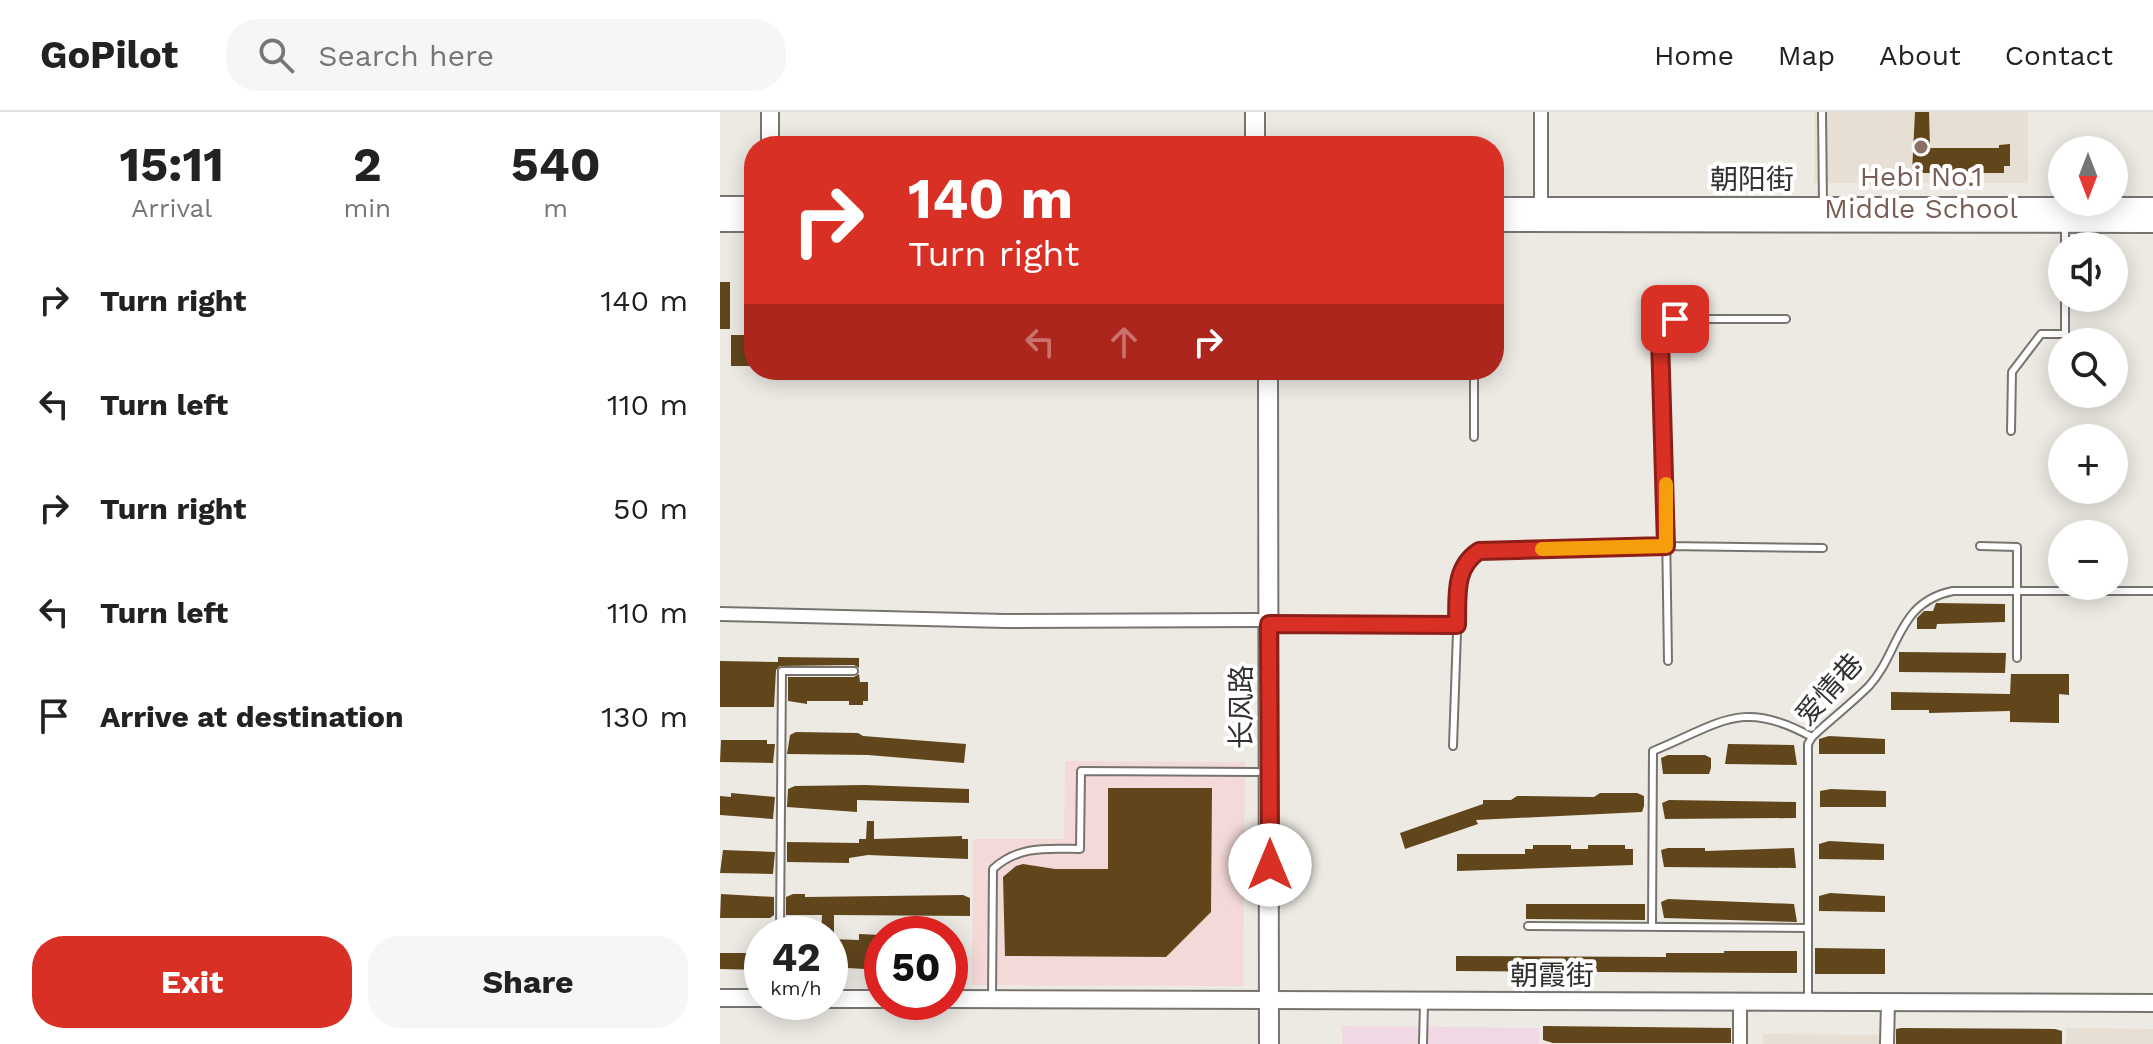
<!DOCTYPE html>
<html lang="en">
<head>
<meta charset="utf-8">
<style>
  :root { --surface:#fff; --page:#f6f6f6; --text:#222; --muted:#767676; --line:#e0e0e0; --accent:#d93025 }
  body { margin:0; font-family:"Work Sans","Noto Sans SC",sans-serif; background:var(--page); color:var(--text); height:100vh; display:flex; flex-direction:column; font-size:30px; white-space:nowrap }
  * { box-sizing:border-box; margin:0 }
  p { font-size:26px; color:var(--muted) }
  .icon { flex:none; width:44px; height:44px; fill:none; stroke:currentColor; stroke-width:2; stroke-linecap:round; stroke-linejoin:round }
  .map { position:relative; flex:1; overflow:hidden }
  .panel { display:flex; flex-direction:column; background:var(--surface); width:720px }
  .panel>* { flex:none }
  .banner { position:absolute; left:24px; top:24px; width:760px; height:244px; border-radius:32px; box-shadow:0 4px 20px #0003; background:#d93025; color:#fff; overflow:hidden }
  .needle { width:52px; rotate:180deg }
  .fabs { position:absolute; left:1328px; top:24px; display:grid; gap:16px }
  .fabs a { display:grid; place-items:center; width:80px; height:80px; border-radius:50%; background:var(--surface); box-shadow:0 4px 20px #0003; font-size:40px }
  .speed { position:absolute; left:24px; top:804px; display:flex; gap:16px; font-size:40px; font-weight:700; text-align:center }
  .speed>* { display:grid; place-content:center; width:104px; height:104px; border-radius:50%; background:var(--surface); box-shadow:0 4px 20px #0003; line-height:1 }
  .speed small { font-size:20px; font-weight:400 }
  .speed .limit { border:12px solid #d22; background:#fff; color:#111 }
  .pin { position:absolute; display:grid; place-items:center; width:68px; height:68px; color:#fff; margin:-34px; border-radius:16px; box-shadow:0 4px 12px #0006 }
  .me { position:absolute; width:88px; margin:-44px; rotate:0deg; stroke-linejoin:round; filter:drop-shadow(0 0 6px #0008) }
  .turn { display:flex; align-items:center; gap:28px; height:168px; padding:0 32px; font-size:36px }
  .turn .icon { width:104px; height:104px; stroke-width:2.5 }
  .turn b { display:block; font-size:56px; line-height:68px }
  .lanes { display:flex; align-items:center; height:76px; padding:0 32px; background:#0003; justify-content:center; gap:40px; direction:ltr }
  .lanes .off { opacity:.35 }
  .eta { display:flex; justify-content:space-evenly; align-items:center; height:136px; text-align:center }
  .eta b { font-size:48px; font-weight:700; line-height:56px }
  .action { display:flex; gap:16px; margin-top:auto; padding:16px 32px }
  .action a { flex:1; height:92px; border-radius:32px; background:var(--accent); color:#fff; font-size:32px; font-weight:700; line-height:92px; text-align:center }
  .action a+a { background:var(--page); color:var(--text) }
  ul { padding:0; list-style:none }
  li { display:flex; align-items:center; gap:24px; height:104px; padding:0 32px }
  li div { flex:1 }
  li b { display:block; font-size:30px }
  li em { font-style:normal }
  header { display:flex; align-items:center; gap:48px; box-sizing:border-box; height:112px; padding:0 40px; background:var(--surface); border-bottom:2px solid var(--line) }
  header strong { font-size:38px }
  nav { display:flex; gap:44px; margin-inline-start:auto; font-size:28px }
  .search { width:560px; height:72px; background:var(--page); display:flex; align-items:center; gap:20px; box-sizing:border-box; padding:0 28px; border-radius:32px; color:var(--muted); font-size:30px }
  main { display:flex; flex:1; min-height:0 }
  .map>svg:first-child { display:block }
  .commercial { fill:#f4d9d9 }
  .built { fill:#e7dfd3 }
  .medical { fill:#f0d9e5 }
  .building { fill:#61461c }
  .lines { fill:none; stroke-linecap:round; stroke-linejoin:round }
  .service-casing { stroke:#77746f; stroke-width:10 }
  .minor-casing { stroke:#77746f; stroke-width:16 }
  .tertiary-casing { stroke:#77746f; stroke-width:20 }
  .secondary-casing { stroke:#77746f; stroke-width:22 }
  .service { stroke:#fff; stroke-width:6 }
  .minor { stroke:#fff; stroke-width:12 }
  .tertiary { stroke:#fff; stroke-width:16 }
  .secondary { stroke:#fff; stroke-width:18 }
  .route-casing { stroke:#8d1f18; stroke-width:20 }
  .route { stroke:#d93025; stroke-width:14 }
  .slow { stroke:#f59e0b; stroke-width:14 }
  .education-dot { fill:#8d6e63; stroke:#fff; stroke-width:3 }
  .labels { text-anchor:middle; stroke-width:8; stroke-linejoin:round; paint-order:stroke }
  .education-label { font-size:28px; fill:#785e54; stroke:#fff }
  .street-label { font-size:28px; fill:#333230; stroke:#fff }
</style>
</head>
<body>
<header>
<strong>GoPilot</strong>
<div class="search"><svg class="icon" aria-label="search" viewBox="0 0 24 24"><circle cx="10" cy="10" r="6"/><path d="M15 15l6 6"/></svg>Search here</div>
<nav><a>Home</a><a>Map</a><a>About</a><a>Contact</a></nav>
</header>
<main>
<section class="panel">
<div class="eta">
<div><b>15:11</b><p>Arrival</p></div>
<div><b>2</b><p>min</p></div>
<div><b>540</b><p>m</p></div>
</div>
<ul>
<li><svg class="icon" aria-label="right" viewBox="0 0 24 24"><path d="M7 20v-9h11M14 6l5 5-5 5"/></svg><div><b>Turn right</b></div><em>140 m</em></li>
<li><svg class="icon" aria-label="left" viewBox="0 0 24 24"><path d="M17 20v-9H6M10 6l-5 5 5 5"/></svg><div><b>Turn left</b></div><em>110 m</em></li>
<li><svg class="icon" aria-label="right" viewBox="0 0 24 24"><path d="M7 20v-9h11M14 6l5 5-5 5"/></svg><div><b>Turn right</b></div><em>50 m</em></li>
<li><svg class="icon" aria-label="left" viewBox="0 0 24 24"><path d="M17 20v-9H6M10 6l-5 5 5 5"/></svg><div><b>Turn left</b></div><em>110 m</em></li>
<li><svg class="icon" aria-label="arrive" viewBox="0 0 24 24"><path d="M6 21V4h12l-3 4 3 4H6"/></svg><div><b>Arrive at destination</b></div><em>130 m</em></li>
</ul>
<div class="action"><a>Exit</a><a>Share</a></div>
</section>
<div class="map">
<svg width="1433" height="932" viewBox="0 0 1433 932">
  <rect width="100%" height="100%" fill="#edeae4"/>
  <path class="commercial" d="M345 649 525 650 523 874 252 873 253 727H344Z"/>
  <path class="built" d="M1094 0H1308V71H1094Z
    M1347 916 1433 917V932H1346Z
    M1043 922 1165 923V932H1043Z"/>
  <path class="medical" d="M622 914 819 916V932H622Z"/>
  <path class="building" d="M1195 0H1209L1210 36H1279V33L1290 32V54H1284V61H1192Z
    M0 170H10V217H0Z
    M11 223H34V254H11Z
    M1216 491 1285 492V510L1217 512 1216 517H1197V506L1204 499H1213Z
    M1179 540 1286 541 1285 561 1179 560Z
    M58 545 139 546V556L134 553 60 554 56 558 54 595H0V549L58 550Z
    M139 562 140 570H148V589H143V593H129V589H87V592L68 589V565H134Z
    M1291 562H1349V583L1339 582V611L1290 610V599L1209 601V598H1171V580L1290 582Z
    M76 620 138 621 143 624 246 632 244 651 148 643 67 642 70 623Z
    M1109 624 1165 627V642H1099V627Z
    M1 628H47V632H55L53 651 0 650Z
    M1008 632 1074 633 1077 653 1005 652Z
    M948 643H985L991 646V656L989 662H943L941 646Z
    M145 673 249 677V691L137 688V700L67 695 68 677 75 674Z
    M388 676H492L491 800 446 845 285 844 283 765 296 754 303 752 335 757H388Z
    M1111 677 1166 679V695H1100V679Z
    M11 681 55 685 53 707 0 703V684L11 685Z
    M880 681H917L924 684V694L922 700 756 708 758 712 685 737 680 721 763 692V688H791L797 684 874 685Z
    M949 688 1076 690V706L945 707 942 691Z
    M147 709H154V727L242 724V727H248V747L148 743 129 746V751L67 750V730L139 731V727H146Z
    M1109 729 1164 732V748L1099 747V732Z
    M813 733H851V737H868V733H905V737H913V753L737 759V742H805V737H813Z
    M948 736H985V739L1074 736 1076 756 944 755 941 738Z
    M3 738 55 740 53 762 0 761Z
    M1110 781 1165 784V800L1099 799V784Z
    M1 782 54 785V803L50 806H0Z
    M73 782H85V785L243 783 250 786V804L114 803V822H101L102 803H66V785Z
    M948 787 1074 792 1077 810 944 806 941 790Z
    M806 792H925V808L806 807Z
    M139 822 162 823V858L110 855V827L139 828Z
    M1095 836 1165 837V862H1095Z
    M1004 839H1077V861L736 859V844L946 845V841H1004Z
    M0 841H42V858L0 857Z
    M823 914 1011 916V931H833L823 928Z
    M1181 916 1335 917 1342 919V932H1176V917Z"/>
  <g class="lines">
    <defs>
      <path id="service" d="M1102 0 1103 92
        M1345 134V114
        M1291 319 1292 260 1321 222H1345V186
        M754 325V258
        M1260 434 1297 435V546
        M552 512 737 513
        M948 549 943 215 955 207H1066
        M733 634 739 463 747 446 759 439 946 434 1103 436
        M808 814 1088 816
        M932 815 933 639C1001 611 1022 586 1092 625
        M60 822 62 559H134
        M272 885 273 757C299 733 327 737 360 737L361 659 537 660
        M1088 890V632L1092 625C1110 608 1131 592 1149 574 1180 540 1177 490 1233 479H1433
        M703 932 704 892"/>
      <path id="minor" d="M821 0V95
        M0 502 285 509 537 508
        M1020 932V889
        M1167 932 1168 890"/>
      <path id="tertiary" d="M50 0V34
        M0 886H42
        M110 887H162
        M230 887 1433 891"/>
      <path id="secondary" d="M535 0V34
        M0 94H34
        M774 95H1433
        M0 110H34
        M774 110 1433 111
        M548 258 549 932"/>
    </defs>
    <use href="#service" class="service-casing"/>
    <use href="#minor" class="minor-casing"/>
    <use href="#tertiary" class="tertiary-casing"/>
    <use href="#secondary" class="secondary-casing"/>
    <use href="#service" class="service"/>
    <use href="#minor" class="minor"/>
    <use href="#tertiary" class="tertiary"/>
    <use href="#secondary" class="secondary"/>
  </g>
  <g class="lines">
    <defs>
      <path id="route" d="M550 753 549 512 737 513C738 485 733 456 759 439L946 434 940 226 943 215 955 207"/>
    </defs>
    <use href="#route" class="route-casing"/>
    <use href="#route" class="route"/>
    <path class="slow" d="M822 437 946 434V372"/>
  </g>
  <circle class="education-dot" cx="1201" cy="35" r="8"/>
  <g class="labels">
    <g class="education-label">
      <text x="1201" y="74">Hebi No.1<tspan x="1201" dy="32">Middle School</tspan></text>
    </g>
    <g class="street-label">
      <text x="1032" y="77">朝阳街</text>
      <text transform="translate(1109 577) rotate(-48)" y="10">爱情巷</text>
      <text transform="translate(521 595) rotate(-90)" y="10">长风路</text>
      <text x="832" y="873">朝霞街</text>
    </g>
  </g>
</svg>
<div class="fabs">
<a><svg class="needle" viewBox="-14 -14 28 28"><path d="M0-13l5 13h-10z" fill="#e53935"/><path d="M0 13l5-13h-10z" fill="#767676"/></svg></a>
<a><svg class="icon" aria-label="sound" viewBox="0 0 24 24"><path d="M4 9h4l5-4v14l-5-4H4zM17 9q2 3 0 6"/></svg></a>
<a><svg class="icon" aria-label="search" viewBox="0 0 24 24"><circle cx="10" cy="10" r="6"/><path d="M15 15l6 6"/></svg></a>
<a>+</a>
<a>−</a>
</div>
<div class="speed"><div>42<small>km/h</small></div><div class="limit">50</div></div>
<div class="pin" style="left:955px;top:207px;background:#d93025"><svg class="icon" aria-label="arrive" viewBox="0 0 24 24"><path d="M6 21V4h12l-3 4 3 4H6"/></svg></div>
<svg class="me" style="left:550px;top:753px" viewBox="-20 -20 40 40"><circle r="19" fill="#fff"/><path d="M0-13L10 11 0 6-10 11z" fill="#d93025"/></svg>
<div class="banner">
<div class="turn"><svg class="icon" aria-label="right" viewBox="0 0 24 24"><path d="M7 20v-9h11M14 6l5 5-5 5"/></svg><div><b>140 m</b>Turn right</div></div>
<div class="lanes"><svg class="icon off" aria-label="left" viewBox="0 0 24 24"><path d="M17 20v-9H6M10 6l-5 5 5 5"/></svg><svg class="icon off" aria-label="ahead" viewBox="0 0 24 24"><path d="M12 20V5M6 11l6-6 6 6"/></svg><svg class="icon" aria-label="right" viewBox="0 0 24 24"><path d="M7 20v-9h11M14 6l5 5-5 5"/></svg></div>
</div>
</div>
</main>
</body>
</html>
